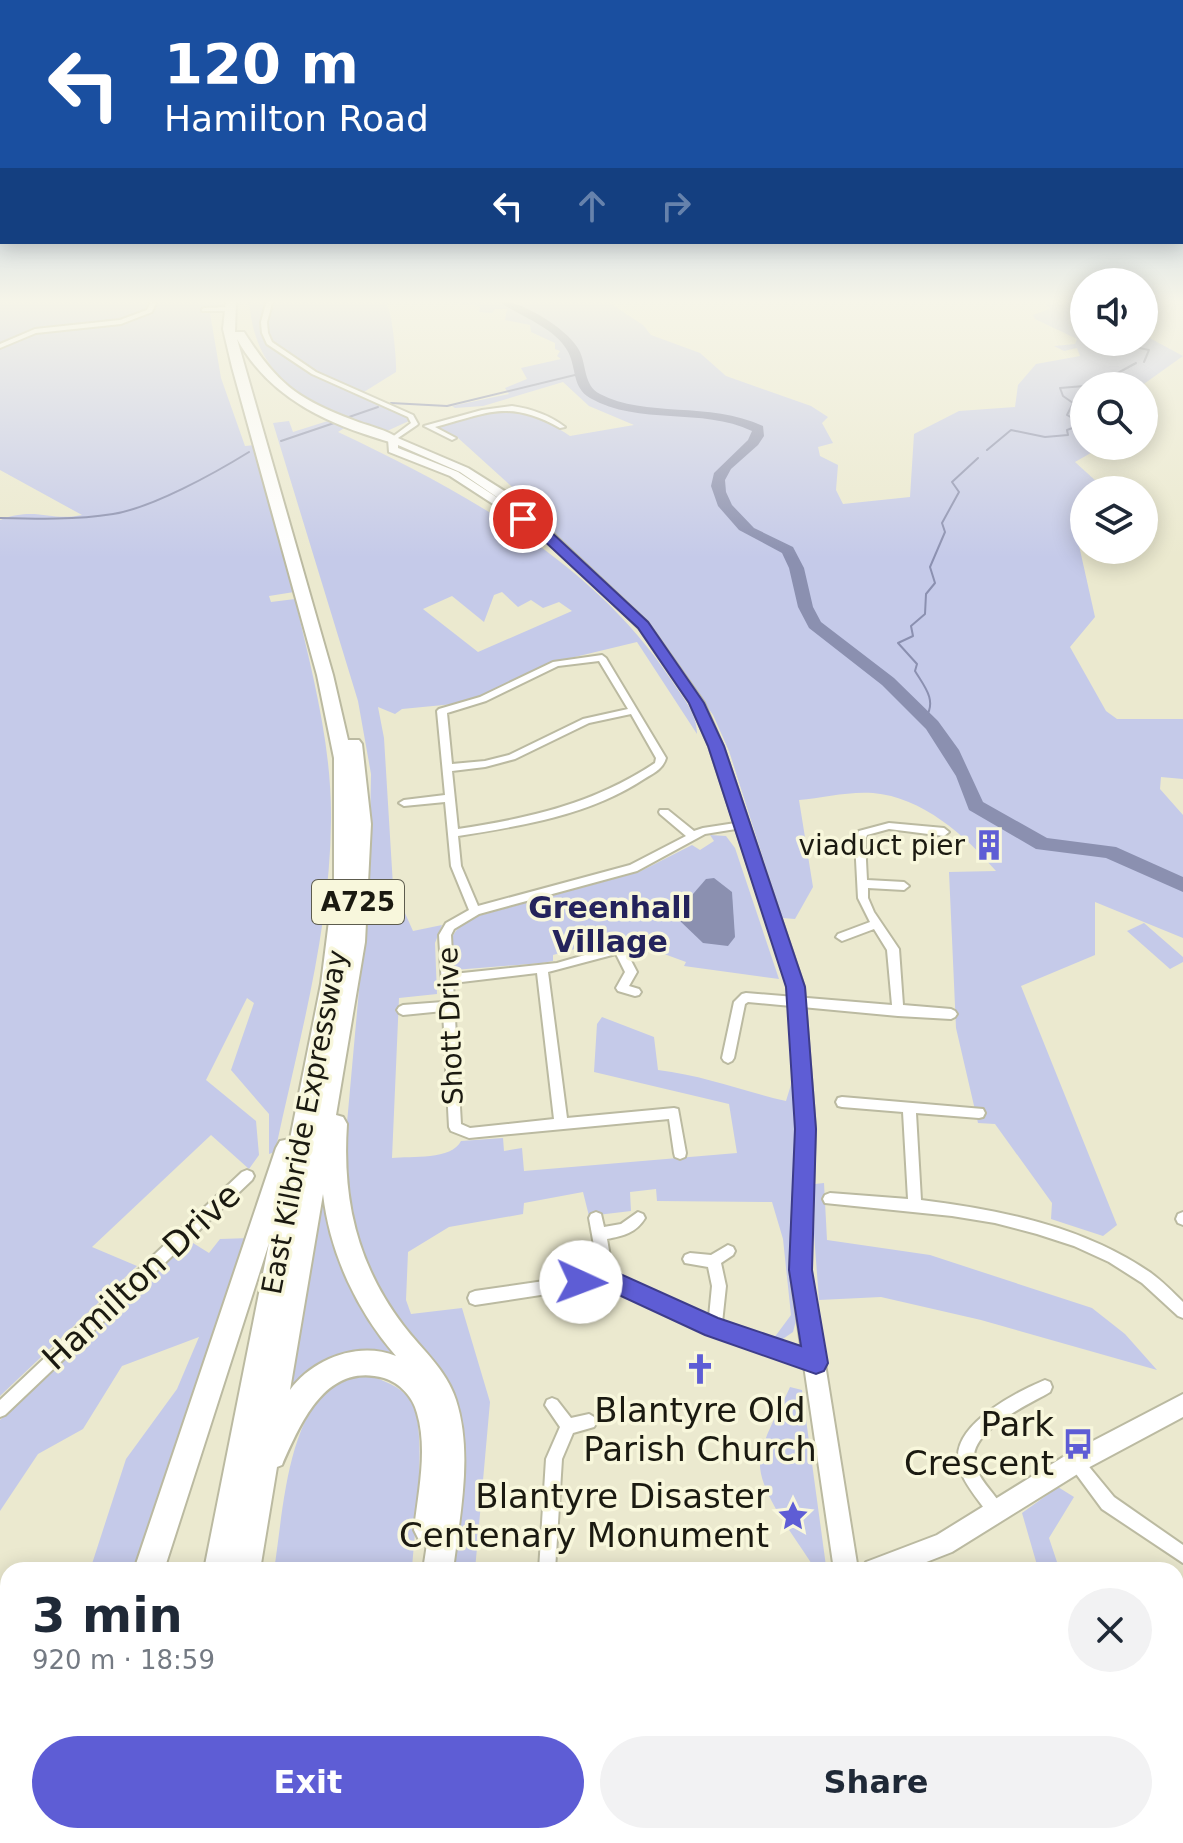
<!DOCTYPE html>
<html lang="en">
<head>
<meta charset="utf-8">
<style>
  :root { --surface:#fff; --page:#f2f2f3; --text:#1f2937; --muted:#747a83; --accent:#5e5dd5 }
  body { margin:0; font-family:"DejaVu Sans",sans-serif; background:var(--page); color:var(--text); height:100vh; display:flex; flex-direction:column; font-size:30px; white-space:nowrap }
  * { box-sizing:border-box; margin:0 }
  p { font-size:26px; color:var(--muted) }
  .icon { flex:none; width:44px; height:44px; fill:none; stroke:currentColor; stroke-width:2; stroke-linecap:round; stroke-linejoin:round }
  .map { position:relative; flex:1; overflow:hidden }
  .sheet { position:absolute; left:0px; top:1562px; width:1184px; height:282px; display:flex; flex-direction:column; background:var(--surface); border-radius:24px 24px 0 0; box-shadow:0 4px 20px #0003 }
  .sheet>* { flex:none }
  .top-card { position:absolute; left:0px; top:0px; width:1184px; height:244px; box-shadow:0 4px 20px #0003; background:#1a4fa0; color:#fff; overflow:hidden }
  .buttons { position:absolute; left:1070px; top:268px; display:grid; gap:16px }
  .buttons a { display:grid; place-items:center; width:88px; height:88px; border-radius:50%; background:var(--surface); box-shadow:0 4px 20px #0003; font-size:40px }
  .pin { position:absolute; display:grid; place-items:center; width:68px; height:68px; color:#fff; margin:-34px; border:4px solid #fff; border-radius:50%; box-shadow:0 2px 8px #0007 }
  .me { position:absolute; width:88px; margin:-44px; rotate:92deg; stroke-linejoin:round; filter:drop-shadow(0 0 6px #0008) }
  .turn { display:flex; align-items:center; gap:28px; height:168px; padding:0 32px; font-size:36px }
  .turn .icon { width:104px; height:104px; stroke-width:2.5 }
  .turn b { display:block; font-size:56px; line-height:68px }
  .lanes { display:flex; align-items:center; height:76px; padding:0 32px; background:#0003; justify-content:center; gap:40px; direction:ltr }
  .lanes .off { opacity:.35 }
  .round { display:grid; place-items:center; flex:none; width:84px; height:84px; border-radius:42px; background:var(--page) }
  .overview { display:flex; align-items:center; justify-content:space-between; height:136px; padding:0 32px }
  h1 { font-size:48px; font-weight:800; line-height:60px }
  .button { display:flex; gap:16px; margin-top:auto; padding:16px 32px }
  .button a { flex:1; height:92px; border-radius:48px; background:var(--accent); color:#fff; font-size:32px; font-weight:800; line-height:92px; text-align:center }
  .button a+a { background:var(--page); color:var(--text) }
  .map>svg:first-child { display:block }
  .green { fill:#c5cae9; fill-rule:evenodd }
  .water { fill:#8b90b0 }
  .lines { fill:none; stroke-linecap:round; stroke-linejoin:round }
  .stream { stroke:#8b90b0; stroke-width:2 }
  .river { fill:#8b90b0; fill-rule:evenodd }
  .minor-casing { stroke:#bbbaa1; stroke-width:4 }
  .tertiary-casing { stroke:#bbbaa1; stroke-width:4 }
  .secondary-casing { stroke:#bbbaa1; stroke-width:4 }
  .trunk-casing { stroke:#bbbaa1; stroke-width:4 }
  .minor { fill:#fff; fill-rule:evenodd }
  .tertiary { fill:#fff; fill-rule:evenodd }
  .secondary { fill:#fff; fill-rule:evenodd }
  .trunk { fill:#fff; fill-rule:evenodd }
  .route { fill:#5e5dd5; stroke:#3d3c8a; stroke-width:2 }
  .labels { text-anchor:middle; stroke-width:7; stroke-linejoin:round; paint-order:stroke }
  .shield { fill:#f8f7dc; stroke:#5d5c4e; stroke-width:2 }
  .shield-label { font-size:26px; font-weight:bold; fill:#1b1a11 }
  .poi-label { font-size:28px; fill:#1b1a11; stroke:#f8f7dc; text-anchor:end }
  .street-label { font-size:28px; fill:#1b1a11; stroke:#f8f7dc }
  .neighbourhood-label { font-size:30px; font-weight:bold; fill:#24235c; stroke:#f8f7dc }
  .near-street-label { font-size:34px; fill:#1b1a11; stroke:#f8f7dc }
  .near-poi-label { font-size:34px; fill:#1b1a11; stroke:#f8f7dc; text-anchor:end }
</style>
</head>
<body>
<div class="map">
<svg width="1183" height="1843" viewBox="0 0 1183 1843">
  <rect width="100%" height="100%" fill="#ebe9cf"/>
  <path class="green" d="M0 300H223L218 312 210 313 221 378 245 446 255 445 294 592 269 596 271 602 295 599C312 672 332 745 331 821 330 932 298 1044 275 1152L269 1154V1114L231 1070 254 1003 247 998 206 1080 256 1121 259 1155 249 1169 211 1135 92 1247 137 1266 0 1396V520C36 506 51 522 82 515L0 470Z
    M249 300H392L387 305C392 311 397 362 396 372L359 395 411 420 387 431C316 405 255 387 249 300Z
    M431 300H605L643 325 651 335 700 353 726 376 811 406 828 417 822 423 833 443 818 447 820 456 838 465 836 490 843 504 910 497 914 434 959 411 1015 407 1018 385 1036 364 1080 356 1077 348 1064 351 1054 346 1075 344 1077 339 1035 319 1033 315 1050 309 1043 300H1084V342H1144V335L1183 356 1141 386H1084V446H1103L1075 462 1097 482 1096 490H1084V530L1078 541 1095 617 1070 647 1106 711 1117 719H1183V779L1161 777 1160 789 1183 815V938L1095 902V955L1021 986 1117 1225 1103 1236 1051 1219 1052 1203 995 1124 978 1123 956 1028 949 872 996 871C966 836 922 797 873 793 849 791 822 798 799 800L813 887 795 919 782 918 729 751 713 715 654 630 525 506 521 495 457 437 438 427C502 410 511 398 570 436L634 425 589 406 563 382 483 406 455 408 452 406 509 394 505 388 527 379 521 368 561 359 557 356 560 351 555 349V343L531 332 530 325 505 320 507 309H495L492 313 479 312 480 306Z
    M334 419 349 425 338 432C463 491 594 562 672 681 683 698 697 713 697 734L637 642 554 662 464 703 402 709 395 714 378 707 384 738 394 902H400L413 931 442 925 435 943 437 994 399 998 392 1158C411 1156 452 1160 461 1141L503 1138 504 1151 522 1148 524 1171 737 1153 729 1104 594 1072 597 1024 602 1017 654 1037 658 1070C702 1075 742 1091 786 1101L793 1078 796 1125 792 1266 798 1313 793 1332 777 1343 774 1338 791 1315 783 1239 772 1202 657 1201 656 1189 630 1192 631 1211 589 1216 583 1192 524 1203 523 1214 449 1227 408 1252 406 1300 411 1314 462 1308 490 1402 475 1570H451L458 1413 449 1383 379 1292 348 1216 345 1145 369 879 371 774 358 701 273 423 289 421 293 432ZM502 592 518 607 531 600 543 608 559 602 572 611 478 652 423 609 452 596 484 622 494 595Z
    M710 835 726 836 735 848 779 979 684 966 686 962 656 951 647 936 582 955 578 948 553 955V961L542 963 454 970C449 941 447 933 474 917L639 872 692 845 700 850 714 841Z
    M1144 923 1183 957V962L1170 969 1127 931Z
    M824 1183 827 1240 930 1255 1092 1308 1125 1334 1157 1370 981 1320 881 1297 819 1300 814 1234 815 1184Z
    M322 1193 345 1277 404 1354 299 1393 287 1390Z
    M250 1238 160 1503 133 1570H90L126 1459 177 1389 199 1337 122 1366 83 1429 38 1454 0 1511V1420L179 1246 193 1243 209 1253 220 1239Z
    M371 1376C386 1382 403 1387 412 1403 428 1432 414 1533 412 1570H274C283 1515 286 1425 330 1387 340 1378 358 1377 371 1376Z
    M790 1387 802 1390 826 1566H813C798 1541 758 1492 760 1462 762 1437 780 1410 790 1387Z
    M1058 1487 1074 1497 1049 1538 1057 1562 1037 1565 1022 1513Z
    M4 1686 8 1695V1836H43L41 1843H0V1690Z
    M222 1836H395L394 1843H220Z
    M985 1836H1132L1125 1843H984Z"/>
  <path class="water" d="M714 878 732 892 735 937 728 946 703 943 679 920 680 909 706 879Z"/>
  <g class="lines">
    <path class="stream" d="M1066 300 1084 328
      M1111 342 1149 350 1144 362
      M1094 386 1136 363
      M391 403 447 406 579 374
      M349 417 378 407
      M281 441 337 422
      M987 450 1011 430 1045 437 1068 435 1067 430 1083 424 1067 415 1073 403 1063 396 1060 388 1084 386
      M0 518C38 519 75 520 113 514 152 508 215 473 249 452
      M926 717C937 700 924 686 915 671L917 664 898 643 913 636 911 626 925 614 926 594 935 583 930 567 945 532 942 523 959 492 952 482 978 458"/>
    <path class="river" d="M497 300C520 300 568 329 579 350 587 365 583 385 600 394 645 418 709 401 763 426L764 436 758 445 731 469 725 480 726 492 732 505 754 528 793 547 804 568 813 607 821 622 894 678 938 721 959 750 983 802 1047 838 1116 847 1183 877V892L1106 858 1036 849 969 810 956 776 926 729 882 685 809 628 798 607 789 568 782 553 739 530 718 506 711 486 714 473 748 440 752 431C702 407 639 426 590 398 571 387 577 366 567 350 553 326 518 316 497 300Z"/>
    <defs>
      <path id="minor" d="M267 300H273L267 322 268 333 272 342 316 372 413 415 418 424 417 425 395 440H391V438L411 423 408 417 312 374 267 344 262 333 261 322Z
        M151 302 156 303 152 312 121 324 36 333 0 348V344L35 329 120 320 147 310Z
        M204 308 229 307 232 309 229 311H202V309Z
        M512 406C532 409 549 415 565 427L560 428C508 399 488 413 435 427L454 437 456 438 452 440 424 426 482 410Z
        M602 655 606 658 666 758C663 769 654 773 644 779 590 815 521 826 458 836L461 866 478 906 630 865 686 836 660 814 659 812 660 810H668L694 831 703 828 742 822 747 825 742 828 705 834 637 871 479 914 454 929 451 935 453 974 557 963 647 937 651 938 653 941 651 944 626 951 637 972 629 986 639 989 641 992 639 995 635 996 618 991 616 988 625 972 616 954 548 972 567 1118 674 1108 678 1109 686 1153 685 1157 680 1159 675 1157 674 1153 669 1119 469 1138 451 1131 449 1127 443 1011 403 1015 399 1013 397 1010 399 1007 403 1005 443 1002 439 935 446 923 469 910 451 866 445 802 404 806 399 803 404 800 445 795 437 711 439 709 480 697 553 662ZM599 661 628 709 583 719 509 755 485 761 452 764 447 713 486 701 558 666ZM631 714 656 758 655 763C593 804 530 818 458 829L452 771 485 767 515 759 589 723ZM537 973 554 1119 470 1128 461 1124 453 983Z
        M889 823 944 828 949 832 944 836 889 829 867 835 865 841 867 880 904 882 909 886 904 890 868 888V898L874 912 899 949 903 1005 951 1009 955 1011 957 1014 955 1017 951 1019 898 1016 748 1002 745 1004 734 1058 732 1061 728 1063 724 1061 722 1058 734 1002 742 994 746 993 892 1005 887 950 874 929 842 941 836 937 838 934 870 922 858 898 855 841 859 831Z
        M842 1097 983 1109 985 1113 983 1117 979 1118 916 1113 921 1200C1001 1210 1083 1226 1151 1273 1162 1281 1173 1292 1183 1302V1318L1178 1316 1142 1283 1109 1262 1074 1246 1037 1234 995 1223 952 1216 825 1203 823 1199 825 1195 830 1193 908 1199 903 1112 842 1107 838 1106 836 1102 838 1098Z
        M247 1170 252 1172 254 1176 252 1180 5 1415 0 1417V1400L242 1172Z
        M596 1212 601 1214 604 1227 621 1224 638 1212 643 1214 645 1218C636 1233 623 1236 607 1239L613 1274 709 1317 712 1286 708 1267 685 1263 683 1259 685 1255 690 1253 711 1255 728 1245 733 1247 735 1251 733 1255 721 1263 726 1286 722 1323 821 1358 823 1363 821 1368 816 1370 709 1332 606 1285 475 1305 470 1303 468 1298 470 1293 475 1291 599 1273 589 1218 591 1214Z
        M1183 1212V1225L1178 1223 1176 1219 1178 1214Z
        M1045 1380 1050 1382 1052 1387 1050 1392C1027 1406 961 1433 976 1468 982 1484 997 1495 1004 1511L1002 1517 996 1519 990 1517C979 1499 957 1478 958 1456 958 1422 1018 1391 1045 1380Z
        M552 1398 557 1400 571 1418 589 1414 594 1417 597 1422 594 1427 573 1433 562 1459 555 1570H539L546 1459 560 1427 545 1405 547 1400Z
        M1076 1454 1081 1457 1114 1497 1183 1545V1563L1102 1509 1071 1467 1068 1462 1071 1457Z
        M1176 1646 1183 1650V1671L1176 1667Z
        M537 1836H555L557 1843H539Z
        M659 1836H680L683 1843H662Z
        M1019 1836H1055L1051 1843H1017Z"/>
      <path id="tertiary" d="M0 1638 8 1642V1669L0 1665Z"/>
      <path id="secondary" d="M393 436 468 468 514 497 647 622 704 703 723 746 804 987 815 1129 810 1270 858 1570H834L790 1270 797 1129 788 987 709 746 690 703 639 628 544 537 450 476 389 452 388 439ZM398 445 460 472 513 508 458 472 398 448Z
        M1183 1394V1417L1084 1470 952 1552 906 1570H862L866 1562 937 1535 1068 1454Z
        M59 1836H86L84 1843H57Z
        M589 1836H625L623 1843H587Z
        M898 1836H925L927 1843H900Z"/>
      <path id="trunk" d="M226 300H236L235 332H244C276 382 296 399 353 420 368 426 388 430 399 439L393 443C329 425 270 399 237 339L333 675 348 740H359L362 744 371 824 365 942 336 1115 343 1117 347 1124C342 1200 357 1264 403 1325 422 1350 446 1369 456 1400 473 1453 460 1515 453 1570H423L427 1544 419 1540 414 1530C418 1493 428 1450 417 1413 413 1397 400 1383 384 1378 326 1362 301 1422 282 1465L277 1467 260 1570H204L269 1243 164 1570H134L276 1148 280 1141 290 1139 321 984 334 881V758L317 675 232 367 223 329ZM323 1194C330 1254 357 1311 396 1356 358 1341 313 1359 290 1390Z
        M151 1836H214L213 1843H150Z
        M398 1836H432V1843H398Z"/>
    </defs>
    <use href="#minor" class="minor-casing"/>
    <use href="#tertiary" class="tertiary-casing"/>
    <use href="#secondary" class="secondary-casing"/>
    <use href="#trunk" class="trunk-casing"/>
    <use href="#minor" class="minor"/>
    <use href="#tertiary" class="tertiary"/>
    <use href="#secondary" class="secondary"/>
    <use href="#trunk" class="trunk"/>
  </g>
  <linearGradient id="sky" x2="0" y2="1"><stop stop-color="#83a6d2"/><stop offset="0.54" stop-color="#f6f5e9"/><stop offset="1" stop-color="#f6f5e9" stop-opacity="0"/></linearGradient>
  <rect width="1183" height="558" fill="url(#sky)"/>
  <path class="route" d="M518 516H528L550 531 648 622 704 703 724 746 805 987 816 1129 812 1270 828 1363 824 1371 816 1374 705 1335 606 1289 581 1293 573 1290 569 1282 573 1275 607 1268 718 1318 801 1346 789 1270 795 1129 786 987 708 746 689 703 638 628 540 537 518 521Z"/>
  <defs>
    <symbol id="building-bare" viewBox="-9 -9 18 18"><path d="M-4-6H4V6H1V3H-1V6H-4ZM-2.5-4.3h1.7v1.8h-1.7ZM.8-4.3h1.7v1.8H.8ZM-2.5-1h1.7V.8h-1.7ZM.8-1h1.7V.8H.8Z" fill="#5e5dd5" stroke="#f8f7dc" stroke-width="2.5" paint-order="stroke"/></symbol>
    <symbol id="church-bare" viewBox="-9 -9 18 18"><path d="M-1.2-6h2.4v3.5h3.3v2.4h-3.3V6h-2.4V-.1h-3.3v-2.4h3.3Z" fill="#5e5dd5" stroke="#f8f7dc" stroke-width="2.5" paint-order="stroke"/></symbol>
    <symbol id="bus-bare" viewBox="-9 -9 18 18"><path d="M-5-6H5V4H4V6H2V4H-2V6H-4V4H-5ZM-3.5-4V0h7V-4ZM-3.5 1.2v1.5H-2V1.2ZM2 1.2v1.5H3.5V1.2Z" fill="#5e5dd5" stroke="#f8f7dc" stroke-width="2.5" paint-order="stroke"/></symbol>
    <symbol id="sight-bare" viewBox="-9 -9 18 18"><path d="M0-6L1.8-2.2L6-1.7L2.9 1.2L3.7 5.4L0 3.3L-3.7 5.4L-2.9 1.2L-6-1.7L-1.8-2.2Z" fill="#5e5dd5" stroke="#f8f7dc" stroke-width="2.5" paint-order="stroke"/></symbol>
  </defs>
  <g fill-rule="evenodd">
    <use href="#building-bare" x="967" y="823" width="44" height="44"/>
    <use href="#church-bare" x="678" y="1347" width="44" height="44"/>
    <use href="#bus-bare" x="1056" y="1422" width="44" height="44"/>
    <use href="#sight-bare" x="771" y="1494" width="44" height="44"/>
  </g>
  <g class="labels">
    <rect class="shield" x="312" y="880" width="92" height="44" rx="6"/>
    <g class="shield-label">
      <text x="358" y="911">A725</text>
    </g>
    <g class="poi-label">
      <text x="965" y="855">viaduct pier</text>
    </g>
    <g class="street-label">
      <text transform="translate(450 1026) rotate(-92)" y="10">Shott Drive</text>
      <text transform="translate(304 1122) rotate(-79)" y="10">East Kilbride Expressway</text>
    </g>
    <g class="neighbourhood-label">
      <text x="610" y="918">Greenhall<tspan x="610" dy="34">Village</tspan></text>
    </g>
    <g class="near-street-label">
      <text transform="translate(141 1276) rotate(-43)" y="12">Hamilton Drive</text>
    </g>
    <g class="near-poi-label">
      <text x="700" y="1422" text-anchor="middle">Blantyre Old<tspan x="700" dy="39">Parish Church</tspan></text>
      <text x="1054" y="1436">Park<tspan x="1054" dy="39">Crescent</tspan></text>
      <text x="769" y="1508">Blantyre Disaster<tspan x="769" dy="39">Centenary Monument</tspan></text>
    </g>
  </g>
</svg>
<div class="buttons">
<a><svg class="icon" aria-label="sound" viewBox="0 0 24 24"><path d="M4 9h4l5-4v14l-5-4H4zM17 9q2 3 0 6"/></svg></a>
<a><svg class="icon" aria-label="search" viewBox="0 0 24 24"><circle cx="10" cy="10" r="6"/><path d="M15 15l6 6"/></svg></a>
<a><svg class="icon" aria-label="layers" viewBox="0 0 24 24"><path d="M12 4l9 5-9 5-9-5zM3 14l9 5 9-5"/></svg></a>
</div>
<div class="pin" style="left:523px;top:519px;background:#d93025"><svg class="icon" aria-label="arrive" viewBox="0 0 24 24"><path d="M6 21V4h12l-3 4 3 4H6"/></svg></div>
<svg class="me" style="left:581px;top:1282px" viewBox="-20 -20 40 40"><circle r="19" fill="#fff"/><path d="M0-13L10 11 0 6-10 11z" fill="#5e5dd5"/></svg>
<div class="top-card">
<div class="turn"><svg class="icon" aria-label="left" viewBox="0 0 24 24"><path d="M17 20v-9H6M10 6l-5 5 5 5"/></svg><div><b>120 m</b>Hamilton Road</div></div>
<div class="lanes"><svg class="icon" aria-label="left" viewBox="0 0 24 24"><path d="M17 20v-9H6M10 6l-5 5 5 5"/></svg><svg class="icon off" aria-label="ahead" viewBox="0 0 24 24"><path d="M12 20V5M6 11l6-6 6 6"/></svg><svg class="icon off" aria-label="right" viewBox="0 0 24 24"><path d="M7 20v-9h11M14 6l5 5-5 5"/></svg></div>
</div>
<section class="sheet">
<div class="overview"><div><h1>3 min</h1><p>920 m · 18:59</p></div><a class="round"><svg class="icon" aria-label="close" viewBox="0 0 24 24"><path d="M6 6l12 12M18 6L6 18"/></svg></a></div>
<div class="button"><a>Exit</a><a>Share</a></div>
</section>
</div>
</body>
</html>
